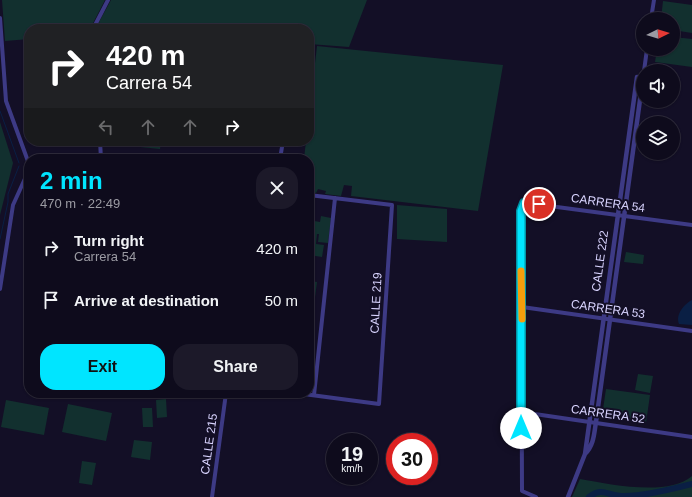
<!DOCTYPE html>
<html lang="en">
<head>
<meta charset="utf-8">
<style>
  :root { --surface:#0e0b1c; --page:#1c1929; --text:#f1f3f6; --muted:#9b9ba3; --line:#2e2b3b; --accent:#00e5ff }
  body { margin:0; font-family:Helvetica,sans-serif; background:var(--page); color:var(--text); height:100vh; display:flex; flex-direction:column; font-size:15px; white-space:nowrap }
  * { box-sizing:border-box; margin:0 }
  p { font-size:13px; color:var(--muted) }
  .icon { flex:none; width:22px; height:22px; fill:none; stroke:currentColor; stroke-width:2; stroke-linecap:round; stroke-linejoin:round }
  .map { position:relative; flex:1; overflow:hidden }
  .details { position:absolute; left:24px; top:154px; width:290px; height:244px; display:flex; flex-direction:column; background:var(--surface); border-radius:16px; box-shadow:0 1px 3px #0004,0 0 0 1px var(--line) }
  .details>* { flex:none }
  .guide { position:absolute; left:24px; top:24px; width:290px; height:122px; border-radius:16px; box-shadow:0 1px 3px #0004,0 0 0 1px var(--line); background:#202124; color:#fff; overflow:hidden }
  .needle { width:26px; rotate:85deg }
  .tools { position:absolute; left:636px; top:12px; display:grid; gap:8px }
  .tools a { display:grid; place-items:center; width:44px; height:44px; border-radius:50%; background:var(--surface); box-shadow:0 1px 3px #0004,0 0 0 1px var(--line); font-size:20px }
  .speed { position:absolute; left:326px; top:433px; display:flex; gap:8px; font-size:20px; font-weight:700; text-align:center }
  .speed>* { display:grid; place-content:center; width:52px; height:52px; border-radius:50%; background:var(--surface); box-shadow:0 1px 3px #0004,0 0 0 1px var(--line); line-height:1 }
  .speed small { font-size:10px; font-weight:400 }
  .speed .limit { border:6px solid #d22; background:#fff; color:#111 }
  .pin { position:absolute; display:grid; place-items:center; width:34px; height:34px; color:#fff; margin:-17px; border:2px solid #fff; border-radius:50%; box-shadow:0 1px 4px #0007 }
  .me { position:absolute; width:44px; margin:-22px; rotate:0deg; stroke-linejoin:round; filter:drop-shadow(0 0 3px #0008) }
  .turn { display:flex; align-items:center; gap:14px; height:84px; padding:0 16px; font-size:18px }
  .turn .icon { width:52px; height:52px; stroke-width:2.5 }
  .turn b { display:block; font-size:28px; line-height:34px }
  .lanes { display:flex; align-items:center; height:38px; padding:0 16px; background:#0003; justify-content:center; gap:20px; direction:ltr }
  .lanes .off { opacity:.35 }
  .round { display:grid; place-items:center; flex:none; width:42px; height:42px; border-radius:16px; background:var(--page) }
  .summary { display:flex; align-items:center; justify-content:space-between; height:68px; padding:0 16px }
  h1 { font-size:24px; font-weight:600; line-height:30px; color:var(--accent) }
  .cta { display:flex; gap:8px; margin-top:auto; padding:8px 16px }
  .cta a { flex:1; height:46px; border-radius:16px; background:var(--accent); color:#111; font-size:16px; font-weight:600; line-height:46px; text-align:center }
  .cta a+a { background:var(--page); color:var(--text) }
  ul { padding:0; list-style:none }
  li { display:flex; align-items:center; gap:12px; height:52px; padding:0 16px }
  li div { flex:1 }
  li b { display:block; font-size:15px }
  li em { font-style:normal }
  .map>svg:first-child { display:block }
  .green { fill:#12302f }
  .water { fill:#0a1f44 }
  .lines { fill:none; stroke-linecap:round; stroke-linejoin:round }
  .stream { stroke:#0a1f44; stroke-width:1 }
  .river { stroke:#0a1f44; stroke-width:6 }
  .minor { stroke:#3d3a85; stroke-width:4 }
  .tertiary { stroke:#3d3a85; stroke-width:4.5 }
  .route-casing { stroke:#0095a6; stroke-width:10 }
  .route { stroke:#00e5ff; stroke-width:7 }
  .slow { stroke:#f59e0b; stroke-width:7 }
  .labels { text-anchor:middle; stroke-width:4; stroke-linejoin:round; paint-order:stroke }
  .street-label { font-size:12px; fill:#d9d4ff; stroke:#130f26 }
</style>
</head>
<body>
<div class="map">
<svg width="692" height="497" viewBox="0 0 692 497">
  <rect width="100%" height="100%" fill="#130f26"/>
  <path class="green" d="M2 0H105L90 29H29V39L5 41Z
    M111 0H367L349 47 309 44V29L100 28 99 22Z
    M663 1 692 5V33L673 30V19H661Z
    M673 37 692 39V67L655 62 657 49H673Z
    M317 46 503 65 478 211 351 196 352 186 344 185 341 196 325 194 326 191 318 189 316 193 309 192V159H304L306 141H309V114Z
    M0 122 13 163 0 215Z
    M111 141H161L160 149 111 144Z
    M397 205 447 209V242L397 239Z
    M321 216 331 218 328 243 318 242 319 234H317L316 244 324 245 322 257 309 255V220L320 222Z
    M626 252 644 255 643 264 624 262Z
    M309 281 317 282 311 327H309Z
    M638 374 653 376 650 393 635 390Z
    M606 389 650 395 646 423 602 416Z
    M166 399 167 417 157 418 156 400Z
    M6 400 49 408 44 435 1 427Z
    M68 404 112 413 106 441 62 432Z
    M142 408H152L153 427H143Z
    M134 440 152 442 150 460 131 457Z
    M82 461 96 463 92 485 79 483Z
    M692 476V497H572L580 479C609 484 668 497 692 476Z"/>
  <path class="water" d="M692 300V325L679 324C675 315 684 304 692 300Z"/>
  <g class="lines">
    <path class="stream" d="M0 111 19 163
      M0 239 8 202V194L19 166"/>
    <path class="river" d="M589 497C603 487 606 495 621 496 640 497 673 489 692 484"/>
    <path class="minor" d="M0 18 6 101 29 164 28 172 13 205 0 289
      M651 19 654 0
      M93 29 108 0
      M644 71 647 49
      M100 141 101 159
      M280 159 283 141
      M522 307 692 331
      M296 393 379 404 392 205 309 195
      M314 395 335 198
      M521 412 692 437
      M212 497 226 393
      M536 497 522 491 521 214 523 204 527 203 692 225"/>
    <path class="tertiary" d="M568 497 585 454 637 77 643 78 596 422C594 434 594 445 585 454"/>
  </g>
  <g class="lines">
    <defs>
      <path id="route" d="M521 428V211L524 203 539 204"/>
    </defs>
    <use href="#route" class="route-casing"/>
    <use href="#route" class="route"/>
    <path class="slow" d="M521 271 522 319"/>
  </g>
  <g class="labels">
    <g class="street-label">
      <text transform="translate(608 203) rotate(8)" y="4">CARRERA 54</text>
      <text transform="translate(600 261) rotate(-82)" y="4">CALLE 222</text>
      <text transform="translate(376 303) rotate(-87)" y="4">CALLE 219</text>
      <text transform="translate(608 309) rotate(8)" y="4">CARRERA 53</text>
      <text transform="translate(608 414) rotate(8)" y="4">CARRERA 52</text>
      <text transform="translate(209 444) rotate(-82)" y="4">CALLE 215</text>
    </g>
  </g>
</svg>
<div class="tools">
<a><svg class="needle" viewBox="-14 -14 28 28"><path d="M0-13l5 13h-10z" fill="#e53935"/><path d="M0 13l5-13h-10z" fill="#9b9ba3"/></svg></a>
<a><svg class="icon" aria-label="sound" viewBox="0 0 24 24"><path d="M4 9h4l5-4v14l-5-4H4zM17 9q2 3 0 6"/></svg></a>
<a><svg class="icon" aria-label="layers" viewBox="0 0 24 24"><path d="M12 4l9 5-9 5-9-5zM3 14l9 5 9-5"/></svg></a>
</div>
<div class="speed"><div>19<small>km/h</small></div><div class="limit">30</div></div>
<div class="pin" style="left:539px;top:204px;background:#d93025"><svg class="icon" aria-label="arrive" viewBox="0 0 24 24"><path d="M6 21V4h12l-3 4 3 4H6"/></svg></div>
<svg class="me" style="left:521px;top:428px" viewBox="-20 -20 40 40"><circle r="19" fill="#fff"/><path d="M0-13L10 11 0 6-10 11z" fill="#00e5ff"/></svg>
<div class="guide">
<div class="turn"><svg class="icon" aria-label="right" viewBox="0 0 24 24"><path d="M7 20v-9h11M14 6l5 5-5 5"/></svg><div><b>420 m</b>Carrera 54</div></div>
<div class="lanes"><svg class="icon off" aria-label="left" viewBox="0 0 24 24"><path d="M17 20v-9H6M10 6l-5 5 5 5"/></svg><svg class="icon off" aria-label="ahead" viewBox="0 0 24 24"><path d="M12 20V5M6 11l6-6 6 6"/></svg><svg class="icon off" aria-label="ahead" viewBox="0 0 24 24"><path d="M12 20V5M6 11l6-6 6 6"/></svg><svg class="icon" aria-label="right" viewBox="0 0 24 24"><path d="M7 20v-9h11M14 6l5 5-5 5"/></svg></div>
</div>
<section class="details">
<div class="summary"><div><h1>2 min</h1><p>470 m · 22:49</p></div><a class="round"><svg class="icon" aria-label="close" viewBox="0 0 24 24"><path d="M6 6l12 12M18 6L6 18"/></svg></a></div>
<ul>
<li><svg class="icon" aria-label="right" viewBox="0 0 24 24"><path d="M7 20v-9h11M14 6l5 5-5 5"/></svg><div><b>Turn right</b><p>Carrera 54</p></div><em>420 m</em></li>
<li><svg class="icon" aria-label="arrive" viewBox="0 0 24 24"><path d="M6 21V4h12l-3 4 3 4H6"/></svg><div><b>Arrive at destination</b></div><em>50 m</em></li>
</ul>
<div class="cta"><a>Exit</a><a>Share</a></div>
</section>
</div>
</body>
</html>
